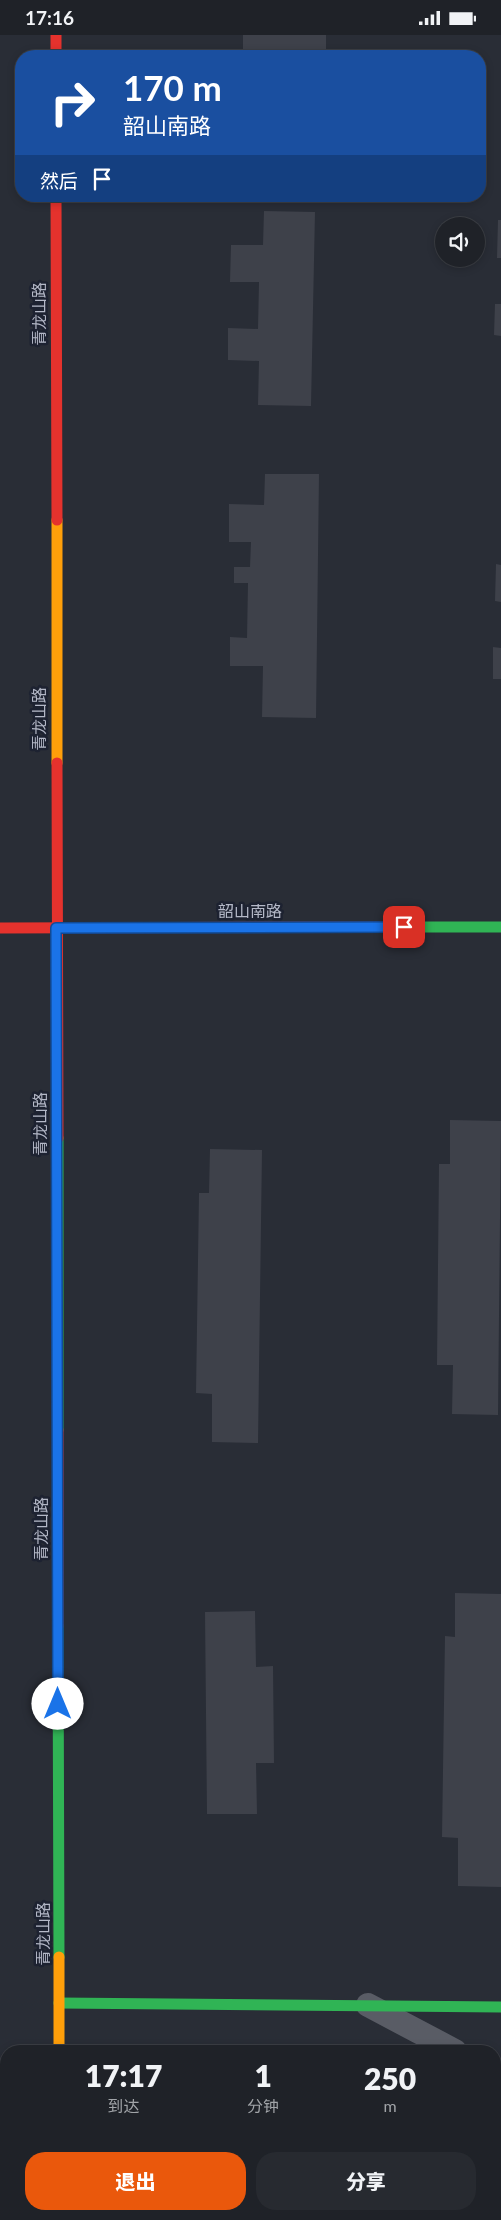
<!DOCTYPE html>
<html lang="zh">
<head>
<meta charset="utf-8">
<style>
  :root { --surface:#1f2228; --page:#272a30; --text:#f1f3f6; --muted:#a1a4a8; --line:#3c3f45; --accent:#ea580c }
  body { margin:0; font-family:Lato,"Noto Sans SC",sans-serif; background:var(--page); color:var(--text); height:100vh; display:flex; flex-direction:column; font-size:19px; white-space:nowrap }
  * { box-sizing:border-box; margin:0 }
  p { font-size:16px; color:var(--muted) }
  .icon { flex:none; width:28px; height:28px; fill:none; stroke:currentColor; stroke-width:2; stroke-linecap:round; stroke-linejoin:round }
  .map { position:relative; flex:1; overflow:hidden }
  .sheet { position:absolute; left:0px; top:2010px; width:501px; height:175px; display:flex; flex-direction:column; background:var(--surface); border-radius:20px 20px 0 0; box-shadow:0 2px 8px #0003,0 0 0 1px var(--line) }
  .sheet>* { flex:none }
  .guide { position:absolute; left:15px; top:15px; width:471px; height:152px; border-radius:20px; box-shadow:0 2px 8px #0003,0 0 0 1px var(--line); background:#1a4fa0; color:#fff; overflow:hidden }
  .buttons { position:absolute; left:435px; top:182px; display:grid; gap:10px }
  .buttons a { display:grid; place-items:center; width:50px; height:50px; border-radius:50%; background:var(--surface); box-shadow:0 2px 8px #0003,0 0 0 1px var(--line); font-size:25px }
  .pin { position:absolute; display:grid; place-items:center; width:42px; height:42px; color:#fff; margin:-21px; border-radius:10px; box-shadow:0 2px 8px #0006 }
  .me { position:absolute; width:55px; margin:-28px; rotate:0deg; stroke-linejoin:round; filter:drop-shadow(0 0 4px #0008) }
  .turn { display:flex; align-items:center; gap:18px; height:105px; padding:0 25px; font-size:22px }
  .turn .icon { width:65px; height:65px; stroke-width:2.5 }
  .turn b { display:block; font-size:35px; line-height:42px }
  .then { display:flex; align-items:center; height:48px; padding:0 25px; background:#0003; gap:10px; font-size:19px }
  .eta { display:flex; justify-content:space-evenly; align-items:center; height:85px; text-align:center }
  .eta b { font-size:30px; font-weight:800; line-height:35px }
  .primary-button { display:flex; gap:10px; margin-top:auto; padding:10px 25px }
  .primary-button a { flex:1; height:58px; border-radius:20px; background:var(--accent); color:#fff; font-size:20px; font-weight:800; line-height:58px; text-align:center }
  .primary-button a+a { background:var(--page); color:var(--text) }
  .status { display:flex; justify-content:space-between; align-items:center; height:35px; padding:0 25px; background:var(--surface); direction:ltr }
  .status svg { height:14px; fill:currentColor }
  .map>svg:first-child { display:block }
  .green { fill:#26353b }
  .building { fill:#3e414a }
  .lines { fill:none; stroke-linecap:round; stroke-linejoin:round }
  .street { stroke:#595c65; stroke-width:24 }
  .fast { stroke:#30b455; stroke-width:11 }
  .slow { stroke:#ff9f0a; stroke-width:11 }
  .jam { stroke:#e5322d; stroke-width:11 }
  .route-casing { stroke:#114b97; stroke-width:12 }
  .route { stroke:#1a73e8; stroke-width:9 }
  .labels { text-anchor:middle; stroke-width:5; stroke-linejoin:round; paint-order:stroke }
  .street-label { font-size:16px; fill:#b4b8c7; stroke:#1d2231 }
</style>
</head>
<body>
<div class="status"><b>17:16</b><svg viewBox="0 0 49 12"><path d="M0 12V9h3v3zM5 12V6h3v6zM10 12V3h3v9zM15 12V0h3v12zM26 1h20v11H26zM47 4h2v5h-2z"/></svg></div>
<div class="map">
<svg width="501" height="2185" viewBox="0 0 501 2185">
  <rect width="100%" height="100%" fill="#292d36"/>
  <path class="green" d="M495 2096H501V2185H466V2179H495Z"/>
  <path class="building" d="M243 0H326V21H243Z
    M264 176 315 177 311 371 258 370 259 326 228 325V293L258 294 259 247H230L231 210H263Z
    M498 185H501V223H497Z
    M495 269H501V301L494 300Z
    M265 439H319L316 683 262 682 263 631H230V602L247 603 248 548H234V532H250L251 507H229V469L264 470Z
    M496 529 501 530V567L495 566Z
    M493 612 501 613V644H493Z
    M450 1085 501 1086 498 1380 452 1379 453 1330H437L439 1129H450Z
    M210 1114 262 1115 258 1408 212 1407V1359L196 1358 199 1158H209Z
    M455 1558 501 1559V1852L458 1851V1803L442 1802 445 1601 455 1602Z
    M255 1576 256 1632 273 1631 274 1728H256L257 1779H207L205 1577Z"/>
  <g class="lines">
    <path class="street" d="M368 1970 455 2016
      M495 2038 501 2041"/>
    <path class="fast" d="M397 892H501
      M58 1103V1395
      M58 1591 59 1922
      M59 1968 501 1972"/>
    <path class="slow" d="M57 485V728
      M59 1922V2016"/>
    <path class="jam" d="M56 0V21
      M56 161 57 485
      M57 728 58 1103
      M0 893 397 892
      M58 1395V1591
      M60 2179V2185"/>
  </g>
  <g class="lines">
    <defs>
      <path id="route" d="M58 1669 56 893 404 892"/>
    </defs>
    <use href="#route" class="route-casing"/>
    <use href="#route" class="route"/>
  </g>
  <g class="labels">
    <g class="street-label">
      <text transform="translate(39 279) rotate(-90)" y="6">青龙山路</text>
      <text transform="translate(39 684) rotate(-90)" y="6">青龙山路</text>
      <text x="250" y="882">韶山南路</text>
      <text transform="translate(40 1089) rotate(-90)" y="6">青龙山路</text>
      <text transform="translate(41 1494) rotate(-90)" y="6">青龙山路</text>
      <text transform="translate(43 1899) rotate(-90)" y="6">青龙山路</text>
    </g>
  </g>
</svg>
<div class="buttons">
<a><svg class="icon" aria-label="sound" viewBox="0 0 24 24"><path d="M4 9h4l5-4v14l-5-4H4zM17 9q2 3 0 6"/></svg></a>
</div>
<div class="pin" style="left:404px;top:892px;background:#d93025"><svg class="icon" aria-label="arrive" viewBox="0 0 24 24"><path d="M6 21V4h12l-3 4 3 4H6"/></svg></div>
<svg class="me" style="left:58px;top:1669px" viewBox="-20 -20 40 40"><circle r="19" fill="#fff"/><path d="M0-13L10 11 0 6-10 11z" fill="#1a73e8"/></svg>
<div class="guide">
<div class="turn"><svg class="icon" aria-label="right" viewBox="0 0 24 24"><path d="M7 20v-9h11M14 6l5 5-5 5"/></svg><div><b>170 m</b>韶山南路</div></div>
<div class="then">然后<svg class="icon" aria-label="arrive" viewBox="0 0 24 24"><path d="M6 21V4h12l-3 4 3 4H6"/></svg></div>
</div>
<section class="sheet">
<div class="eta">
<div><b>17:17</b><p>到达</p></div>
<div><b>1</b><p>分钟</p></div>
<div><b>250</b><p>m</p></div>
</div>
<div class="primary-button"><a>退出</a><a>分享</a></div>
</section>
</div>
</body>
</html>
